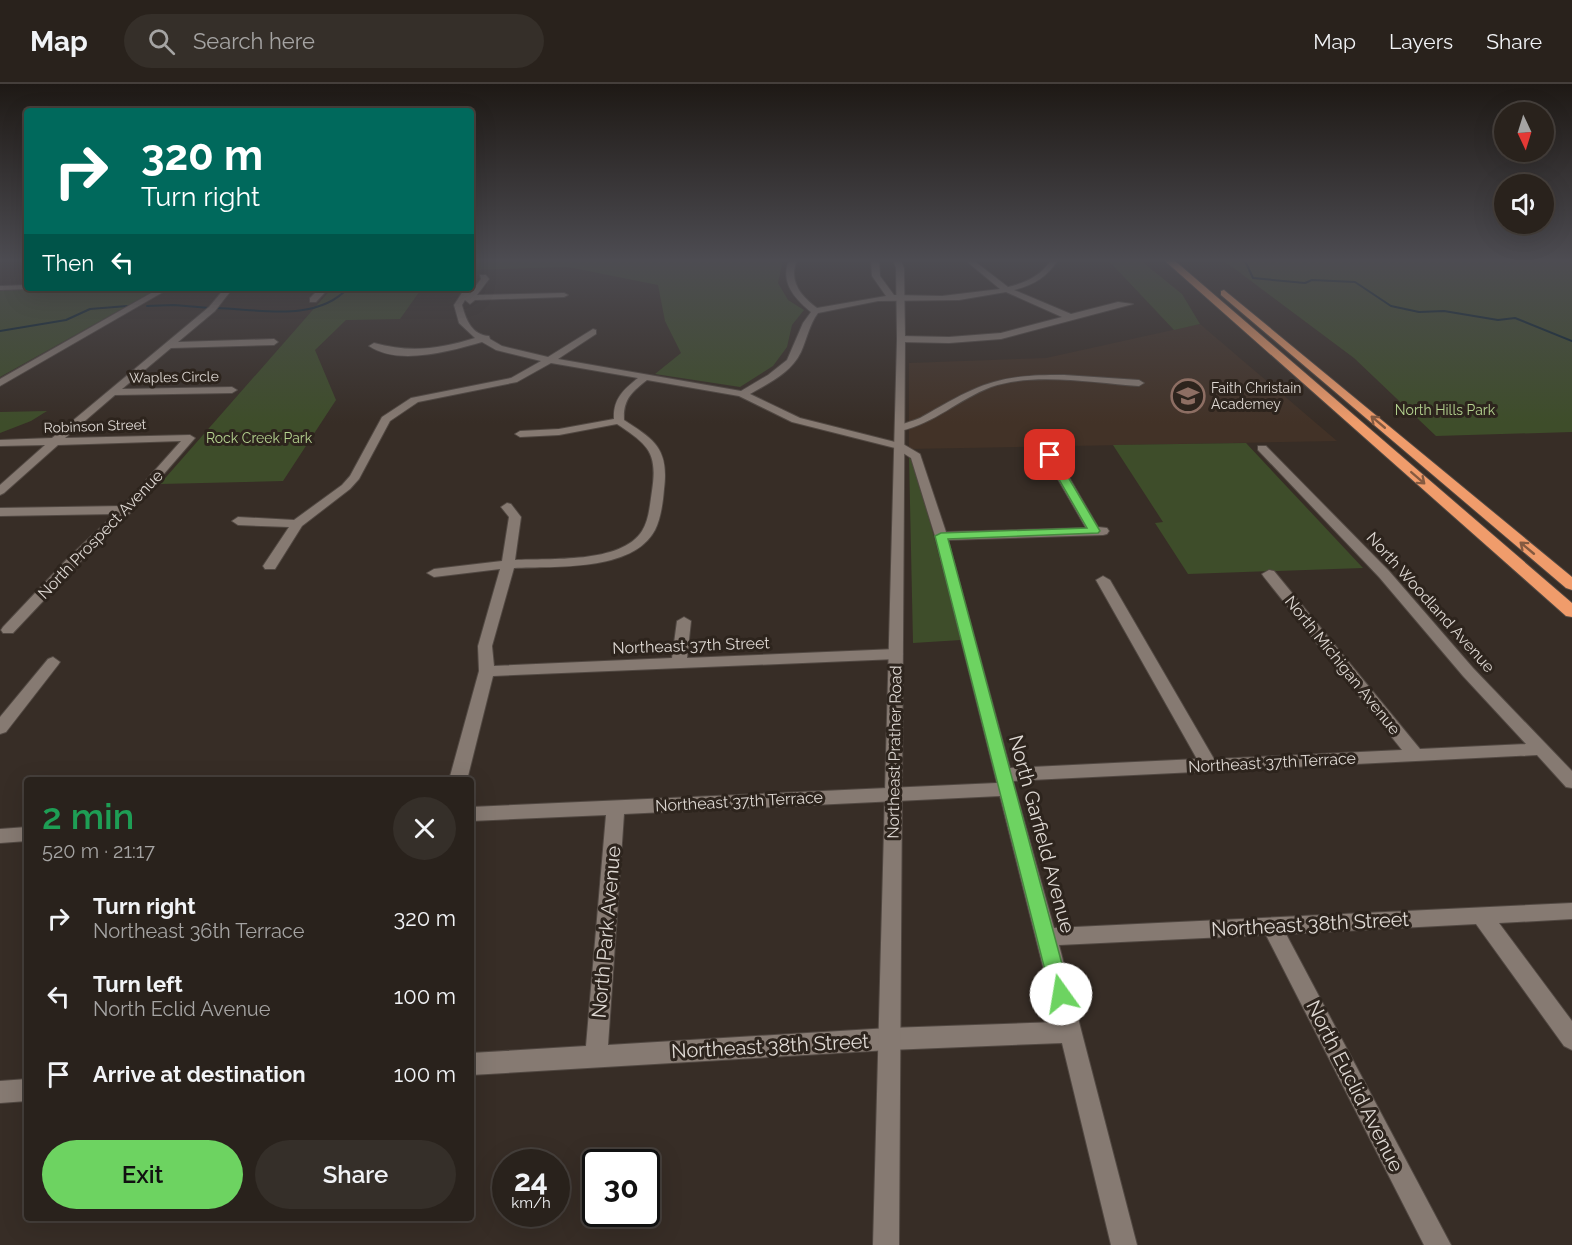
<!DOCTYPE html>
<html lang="en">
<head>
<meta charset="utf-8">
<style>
  :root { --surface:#29221c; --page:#352f29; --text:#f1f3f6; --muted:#a5a4a3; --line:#453f3b; --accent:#6dd361 }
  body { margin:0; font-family:Raleway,sans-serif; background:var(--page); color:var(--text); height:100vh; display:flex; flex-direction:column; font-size:22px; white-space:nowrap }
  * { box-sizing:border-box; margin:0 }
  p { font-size:20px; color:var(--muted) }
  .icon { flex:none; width:33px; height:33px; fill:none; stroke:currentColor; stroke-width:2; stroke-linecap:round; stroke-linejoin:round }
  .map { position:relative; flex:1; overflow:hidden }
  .panel { position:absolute; left:24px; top:693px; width:450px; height:444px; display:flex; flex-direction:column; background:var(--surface); border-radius:6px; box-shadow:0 6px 24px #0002,0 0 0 2px var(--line) }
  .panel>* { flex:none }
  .top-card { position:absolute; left:24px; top:24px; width:450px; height:183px; border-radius:6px; box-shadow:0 6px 24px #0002,0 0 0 2px var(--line); background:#00695c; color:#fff; overflow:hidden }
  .needle { width:39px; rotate:176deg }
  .tools { position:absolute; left:1494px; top:18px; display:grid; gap:12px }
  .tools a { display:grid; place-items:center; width:60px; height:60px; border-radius:50%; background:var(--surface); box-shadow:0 6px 24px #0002,0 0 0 2px var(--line); font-size:30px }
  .speed { position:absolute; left:492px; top:1065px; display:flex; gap:12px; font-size:30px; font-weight:700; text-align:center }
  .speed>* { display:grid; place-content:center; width:78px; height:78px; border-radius:50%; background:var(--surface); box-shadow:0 6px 24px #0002,0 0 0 2px var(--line); line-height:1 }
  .speed small { font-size:15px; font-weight:400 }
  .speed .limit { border:3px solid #111; border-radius:9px; background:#fff; color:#111 }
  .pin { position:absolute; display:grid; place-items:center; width:51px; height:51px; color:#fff; margin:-26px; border-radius:12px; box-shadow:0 3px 9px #0006 }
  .me { position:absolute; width:66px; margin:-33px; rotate:347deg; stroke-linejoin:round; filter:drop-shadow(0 0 4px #0008) }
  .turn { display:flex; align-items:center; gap:21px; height:126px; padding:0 18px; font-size:27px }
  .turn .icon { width:78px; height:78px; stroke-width:2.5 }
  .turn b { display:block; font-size:42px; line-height:51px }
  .then { display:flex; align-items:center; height:57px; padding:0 18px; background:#0003; gap:12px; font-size:22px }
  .round { display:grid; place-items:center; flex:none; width:63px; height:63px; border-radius:32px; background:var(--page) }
  .headline { display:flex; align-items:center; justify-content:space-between; height:102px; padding:0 18px }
  h1 { font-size:36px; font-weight:600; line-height:45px; color:#1e9e55 }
  .primary-button { display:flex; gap:12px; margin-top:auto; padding:12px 18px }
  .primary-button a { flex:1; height:69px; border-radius:36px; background:var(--accent); color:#111; font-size:24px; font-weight:600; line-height:69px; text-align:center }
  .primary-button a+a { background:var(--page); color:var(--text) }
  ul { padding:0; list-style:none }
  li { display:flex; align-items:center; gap:18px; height:78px; padding:0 18px }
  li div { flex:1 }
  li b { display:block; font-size:22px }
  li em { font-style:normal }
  header { display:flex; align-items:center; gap:36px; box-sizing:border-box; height:84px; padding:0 30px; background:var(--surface); border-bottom:2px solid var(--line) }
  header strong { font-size:28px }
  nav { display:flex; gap:33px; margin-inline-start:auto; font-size:21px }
  .search { width:420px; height:54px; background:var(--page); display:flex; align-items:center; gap:15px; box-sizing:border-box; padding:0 21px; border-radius:33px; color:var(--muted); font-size:22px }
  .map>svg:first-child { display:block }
  .built { fill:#423227 }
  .green { fill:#3e4d2a }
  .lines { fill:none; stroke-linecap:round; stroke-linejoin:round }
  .stream { stroke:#001e2f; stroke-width:2 }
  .street-casing { stroke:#514842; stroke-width:2 }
  .secondary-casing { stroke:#514842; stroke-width:2 }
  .highway-casing { stroke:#514842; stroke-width:2 }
  .street { fill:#867a72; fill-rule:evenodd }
  .secondary { fill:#867a72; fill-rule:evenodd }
  .highway { fill:#f09c6b; fill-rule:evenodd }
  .oneway { stroke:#855a40 }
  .route { fill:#6dd361; stroke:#47893f; stroke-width:1.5 }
  .labels { text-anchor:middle; stroke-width:6; stroke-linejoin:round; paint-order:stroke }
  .far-street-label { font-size:14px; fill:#ded8d3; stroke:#2d241d }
  .far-poi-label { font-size:14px; fill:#ded8d3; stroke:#2d241d; text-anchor:start }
  .far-park-label { font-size:14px; fill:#b5d390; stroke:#2d241d }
  .street-label { font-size:16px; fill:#ded8d3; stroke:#2d241d }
  .near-street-label { font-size:20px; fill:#ded8d3; stroke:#2d241d }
</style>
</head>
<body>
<header>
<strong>Map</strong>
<div class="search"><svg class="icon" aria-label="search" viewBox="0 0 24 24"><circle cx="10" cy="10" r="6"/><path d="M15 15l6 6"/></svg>Search here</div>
<nav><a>Map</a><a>Layers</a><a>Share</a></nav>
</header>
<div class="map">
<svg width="1572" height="1161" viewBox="0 0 1572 1161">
  <rect width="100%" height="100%" fill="#372d26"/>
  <path class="built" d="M1200 240 1337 357 909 365V279L1046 274Z"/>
  <path class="green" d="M471 176H783L778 199 788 216 804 226 792 241 787 263 773 282 740 303 655 290 681 269 665 237 658 201 568 183 471 186Z
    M1108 176H1140L1182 210 1200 240 1174 246Z
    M1223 176H1572V348L1436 352 1354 274Z
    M100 204H159L0 293V205Z
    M332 204H422L400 235 346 236 315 266 336 316 283 397 160 400Z
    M47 327 31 337 0 349V328Z
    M1246 359 1363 484 1188 490 1155 439 1163 438 1113 361Z
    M909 372 916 384 961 556 913 559Z"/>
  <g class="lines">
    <path class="stream" d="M1242 176 1246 179 1253 194 1305 199 1312 196 1355 198 1391 222 1419 228 1444 227 1498 236 1515 234 1572 257
      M147 222 174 221 210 224
      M216 224C258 225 316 239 348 204
      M0 247 66 236 90 225 127 222"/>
    <defs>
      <path id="street" d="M789 176H797C788 197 801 212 817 224L886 212 872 192 871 176H879L880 192 894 211 942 212 1000 205 965 176H973L1008 203C1025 199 1041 192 1051 176H1058C1047 193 1034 201 1014 206L1071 230 1118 218 1133 220 1001 255 949 259 901 258 897 255 901 252 949 253 1001 249 1062 233 1006 208 959 216 878 217 818 229C809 241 807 255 801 268 791 289 769 299 750 310L800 334 903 360 920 370 946 448 1086 444 1044 371 1050 368 1056 371 1098 443 1107 444 1109 447 1107 450 1103 451 948 456 1010 684 1197 675 1096 496 1103 492 1110 496 1214 675 1402 666 1264 493 1262 490 1269 486 1274 487 1420 665 1526 660 1463 592 1379 493 1258 366V362H1266L1389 487 1473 584 1572 687V704L1566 703 1537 671 1013 697 1054 844 1572 819V835L1499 839 1572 937V966L1564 962 1476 840 1286 850 1451 1161H1424L1266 851 1059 861 1137 1161H1111L1062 959 889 966 471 991V969L586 962 606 731 471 737V723L997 699 935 452 911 374 895 364 792 338 739 312 647 296C632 308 623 315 624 336 655 356 669 365 664 405 663 418 661 434 655 446 633 488 554 482 514 484L492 562 494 582 672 574 677 537 684 533 691 537 687 574 896 565 903 570 896 575 493 592 467 696H449L479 587 478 562 500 485 434 493 427 489 434 485 502 477 509 433 501 423 507 419 511 420 521 433 515 476C549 474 621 480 642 447 649 436 650 420 652 407 658 368 648 361 617 340L559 351 520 353 515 350 520 347 559 345 614 335C613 315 623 306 638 294L551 279 517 298 418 318 390 337 359 395 350 405 302 442 275 485H265L263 482 289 443 238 441 232 437 238 433 294 436 342 401 350 392 382 333 411 314 511 294 541 277 496 266 482 258C451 267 398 282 369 262L374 259C410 269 440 265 475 254L459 239 454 221 465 204H471V202L473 204 469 211 481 195 480 191H486L489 195 477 211 564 209 568 211 564 213 475 216 470 220 465 216 462 221C466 236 472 251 489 252L490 255 502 262 548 273 593 245 596 246V250L558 275 741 307 768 291 787 276 803 239 811 228C794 214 780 198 789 176ZM1000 712 1057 938 889 944 608 961 624 730Z
        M27 201V204L30 205 0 206V202Z
        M225 204H233L215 227 178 258 274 255 278 258 274 261 171 264 122 305 232 303 237 306 232 309 115 311 65 354 190 351 195 354 130 429 79 479 13 549H3L1 546 3 543 69 473 115 430 0 432V424L123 422 181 357 58 361 4 409 0 411V401L45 361 0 362V356L52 354 209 223Z
        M320 204H329L316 218H310V214Z
        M1064 291 1139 296 1144 299 1139 302C1095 299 1033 288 991 303 959 315 934 340 900 347L895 344C901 339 912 338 920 334 978 301 995 290 1064 291Z
        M53 573 60 578 58 581 6 648 0 650V633L48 575Z
        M27 743V757L0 759V745Z
        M27 995V1017L0 1019V997Z"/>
      <path id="secondary" d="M893 176H901L904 184 905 255 899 1161H873L897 255 896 184Z
        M160 204H170L0 302V295Z"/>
      <path id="highway" d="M1164 176H1174L1572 519V533L1566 532Z
        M1224 206 1572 493V506L1566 504 1221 211V207Z"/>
    </defs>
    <use href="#street" class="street-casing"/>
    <use href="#secondary" class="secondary-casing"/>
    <use href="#highway" class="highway-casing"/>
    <use href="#street" class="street"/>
    <use href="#secondary" class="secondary"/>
    <use href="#highway" class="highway"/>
  </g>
  <defs><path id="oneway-shaft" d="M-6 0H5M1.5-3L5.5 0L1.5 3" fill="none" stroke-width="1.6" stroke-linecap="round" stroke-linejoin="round" transform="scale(1.5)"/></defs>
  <g class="oneway">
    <use href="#oneway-shaft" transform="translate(1378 338) rotate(-140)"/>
    <use href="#oneway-shaft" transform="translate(1418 394) rotate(41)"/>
    <use href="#oneway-shaft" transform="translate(1527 464) rotate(-140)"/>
  </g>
  <linearGradient id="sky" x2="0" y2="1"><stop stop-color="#1e1915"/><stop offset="0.52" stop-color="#4d4c52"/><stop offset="1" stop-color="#4d4c52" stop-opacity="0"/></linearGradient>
  <rect width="1572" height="339" fill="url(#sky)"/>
  <path class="route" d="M1050 368 1055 371 1100 447 1098 449 948 455 1070 910 1068 916 1061 919 1054 916 1051 910 935 452 941 449 1087 444 1045 371Z"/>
  <defs>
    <symbol id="school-ring" viewBox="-11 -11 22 22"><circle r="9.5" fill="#2d241d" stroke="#8d6e63" stroke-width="1.5"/><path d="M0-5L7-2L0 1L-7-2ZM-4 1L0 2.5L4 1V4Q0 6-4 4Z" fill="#8d6e63"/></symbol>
  </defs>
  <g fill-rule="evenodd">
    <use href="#school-ring" x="1169" y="293" width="38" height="38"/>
  </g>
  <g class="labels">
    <g class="far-street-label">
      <text transform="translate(174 293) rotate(-1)" y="5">Waples Circle</text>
      <text transform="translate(95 342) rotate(-2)" y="5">Robinson Street</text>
    </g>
    <g class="far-poi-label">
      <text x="1211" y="309">Faith Christain<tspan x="1211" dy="16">Academey</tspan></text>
    </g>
    <g class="far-park-label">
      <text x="1445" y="331">North Hills Park</text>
      <text x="259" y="359">Rock Creek Park</text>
    </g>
    <g class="street-label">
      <text transform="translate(100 450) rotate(-46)" y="6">North Prospect Avenue</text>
      <text transform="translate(1431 518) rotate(48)" y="6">North Woodland Avenue</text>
      <text transform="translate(691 561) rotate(-2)" y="6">Northeast 37th Street</text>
      <text transform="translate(1343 581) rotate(51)" y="6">North Michigan Avenue</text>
      <text transform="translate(894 668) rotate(-89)" y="6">Northeast Prather Road</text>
      <text transform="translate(1272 678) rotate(-3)" y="6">Northeast 37th Terrace</text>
      <text transform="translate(739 717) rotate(-3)" y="6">Northeast 37th Terrace</text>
    </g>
    <g class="near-street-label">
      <text transform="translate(1042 750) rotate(75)" y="7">North Garfield Avenue</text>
      <text transform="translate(1310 840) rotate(-3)" y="7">Northeast 38th Street</text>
      <text transform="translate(606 848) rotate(-85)" y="7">North Park Avenue</text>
      <text transform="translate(770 962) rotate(-3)" y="7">Northeast 38th Street</text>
      <text transform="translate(1355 1002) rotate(63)" y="7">North Euclid Avenue</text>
    </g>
  </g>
</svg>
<div class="tools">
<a><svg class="needle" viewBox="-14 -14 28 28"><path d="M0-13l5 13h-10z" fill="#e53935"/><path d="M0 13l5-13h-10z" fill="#a5a4a3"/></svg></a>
<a><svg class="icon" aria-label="sound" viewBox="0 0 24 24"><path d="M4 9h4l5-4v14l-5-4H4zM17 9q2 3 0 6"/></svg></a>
</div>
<div class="speed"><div>24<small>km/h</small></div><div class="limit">30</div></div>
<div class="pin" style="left:1050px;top:371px;background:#d93025"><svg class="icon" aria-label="arrive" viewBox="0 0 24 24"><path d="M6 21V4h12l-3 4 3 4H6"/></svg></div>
<svg class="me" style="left:1061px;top:910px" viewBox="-20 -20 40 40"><circle r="19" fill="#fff"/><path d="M0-13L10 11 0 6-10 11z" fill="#6dd361"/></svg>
<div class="top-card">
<div class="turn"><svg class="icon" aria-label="right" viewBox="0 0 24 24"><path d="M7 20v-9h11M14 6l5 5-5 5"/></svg><div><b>320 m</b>Turn right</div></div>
<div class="then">Then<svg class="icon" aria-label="left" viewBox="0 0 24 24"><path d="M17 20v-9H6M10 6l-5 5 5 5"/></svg></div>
</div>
<section class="panel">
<div class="headline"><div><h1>2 min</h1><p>520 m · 21:17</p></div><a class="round"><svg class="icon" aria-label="close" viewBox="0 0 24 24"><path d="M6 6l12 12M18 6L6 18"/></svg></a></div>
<ul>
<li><svg class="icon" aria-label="right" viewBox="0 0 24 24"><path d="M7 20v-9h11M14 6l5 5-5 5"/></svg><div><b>Turn right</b><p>Northeast 36th Terrace</p></div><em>320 m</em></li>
<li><svg class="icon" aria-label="left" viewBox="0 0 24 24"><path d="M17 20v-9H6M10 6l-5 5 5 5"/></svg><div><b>Turn left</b><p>North Eclid Avenue</p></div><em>100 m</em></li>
<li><svg class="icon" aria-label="arrive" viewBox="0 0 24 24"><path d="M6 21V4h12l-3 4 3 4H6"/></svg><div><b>Arrive at destination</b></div><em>100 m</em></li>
</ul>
<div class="primary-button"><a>Exit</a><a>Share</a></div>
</section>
</div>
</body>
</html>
